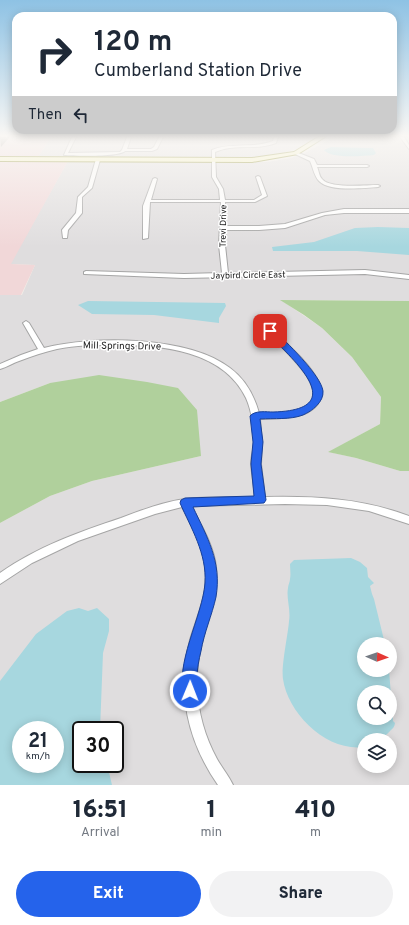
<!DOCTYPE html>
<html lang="en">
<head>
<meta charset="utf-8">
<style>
  :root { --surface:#fff; --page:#f2f2f3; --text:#1f2937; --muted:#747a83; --accent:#2563eb }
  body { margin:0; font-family:Overpass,sans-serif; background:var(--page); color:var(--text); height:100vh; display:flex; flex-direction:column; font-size:15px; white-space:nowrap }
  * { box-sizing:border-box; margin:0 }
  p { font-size:13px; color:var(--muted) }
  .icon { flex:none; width:22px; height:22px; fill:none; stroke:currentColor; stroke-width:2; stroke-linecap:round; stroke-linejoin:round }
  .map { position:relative; height:785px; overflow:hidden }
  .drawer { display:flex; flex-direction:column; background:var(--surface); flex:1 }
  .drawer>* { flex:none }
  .hud { position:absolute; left:12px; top:12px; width:385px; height:122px; border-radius:12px; box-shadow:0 2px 10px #0003; background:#fff; color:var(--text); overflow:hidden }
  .needle { width:26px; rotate:92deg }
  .controls { position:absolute; left:357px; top:637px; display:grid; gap:8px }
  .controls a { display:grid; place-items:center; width:40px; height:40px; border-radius:50%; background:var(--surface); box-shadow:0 2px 10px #0003; font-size:20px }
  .speed { position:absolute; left:12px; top:721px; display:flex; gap:8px; font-size:20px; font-weight:700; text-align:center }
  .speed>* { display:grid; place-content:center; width:52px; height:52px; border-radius:50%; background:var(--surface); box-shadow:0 2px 10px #0003; line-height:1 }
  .speed small { font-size:10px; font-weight:400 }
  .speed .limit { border:2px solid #111; border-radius:6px; background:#fff; color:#111 }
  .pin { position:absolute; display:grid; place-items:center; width:34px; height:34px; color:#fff; margin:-17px; border-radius:8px; box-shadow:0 2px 6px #0006 }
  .me { position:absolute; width:44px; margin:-22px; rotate:1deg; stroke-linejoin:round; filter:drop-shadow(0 0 3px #0008) }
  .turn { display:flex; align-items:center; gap:14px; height:84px; padding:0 16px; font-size:18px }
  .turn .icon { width:52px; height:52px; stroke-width:2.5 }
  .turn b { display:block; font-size:28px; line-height:34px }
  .then { display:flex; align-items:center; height:38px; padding:0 16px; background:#0003; gap:8px; font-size:15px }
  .eta { display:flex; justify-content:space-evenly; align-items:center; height:68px; text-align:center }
  .eta b { font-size:24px; font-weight:800; line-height:28px }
  .primary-button { display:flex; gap:8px; margin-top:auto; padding:8px 16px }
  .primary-button a { flex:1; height:46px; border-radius:24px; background:var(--accent); color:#fff; font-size:16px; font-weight:800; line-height:46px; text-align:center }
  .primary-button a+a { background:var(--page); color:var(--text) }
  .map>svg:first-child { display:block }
  .residential { fill:#dfddde; fill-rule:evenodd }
  .commercial { fill:#f1d7d8 }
  .forest { fill:#b0d09c }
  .water { fill:#a7d7df; fill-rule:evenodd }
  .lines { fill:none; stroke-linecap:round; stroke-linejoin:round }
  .street-casing { stroke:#a5a5a5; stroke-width:2 }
  .secondary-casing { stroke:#7a7b04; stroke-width:2 }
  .street { fill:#fff; fill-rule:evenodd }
  .secondary { fill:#faf7bc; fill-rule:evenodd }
  .shaded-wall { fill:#8b847f }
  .route { fill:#2563eb; stroke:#184099 }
  .labels { text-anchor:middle; stroke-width:3; stroke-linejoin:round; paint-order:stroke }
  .far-street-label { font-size:9px; fill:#212121; stroke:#fff }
  .street-label { font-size:10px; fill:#212121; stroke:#fff }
</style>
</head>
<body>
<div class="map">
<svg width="409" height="785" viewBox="0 0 409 785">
  <rect width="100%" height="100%" fill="#f1ede7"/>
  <path class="residential" d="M51 137H316L299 148 281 154 258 157H38Z
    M334 137H409V301L281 300 322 328 352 357 381 397 380 424 329 452 356 458 400 471H409V785H0V523L50 496 92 481 201 456 50 383 0 402V295H22L35 265 10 264 68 161 267 162 291 158 305 153ZM364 644H390V670H364ZM364 692H390V718H364ZM21 730H55V764H21ZM81 730H115V764H81ZM364 740H390V766H364Z"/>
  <path class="commercial" d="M0 137H51L38 157 0 156Z
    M0 161H68L11 264 35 265 21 295H0Z"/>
  <path class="forest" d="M280 300 409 301V471H400L356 458 328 452 380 424 381 397 352 357 322 328 304 315Z
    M99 375 147 382 178 388 197 410 201 456 92 481 50 496 0 523V402L50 383Z"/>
  <path class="water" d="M331 147 368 148H373L376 153 374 155C362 156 331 159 324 150Z
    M378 227 409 228V255L357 251H273L272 247 314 242 355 228Z
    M88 301 225 303 226 306 219 318V323L154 315 92 314 78 305Z
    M351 558 360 562 367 568 368 577 374 583 370 586 372 594 374 599 385 644H364V670H389L393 721 395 723C394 728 393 728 390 731 382 740 376 740 364 740V747C327 752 288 714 283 679 281 666 288 635 289 621 291 610 286 598 288 588 288 585 290 582 290 579 291 574 290 569 290 564L294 560ZM364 692H390V718H364Z
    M79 608 88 611 97 608 109 619V631L103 653 100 730H81V764H107L112 785H0V681L36 634 67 611ZM21 730H55V764H21Z"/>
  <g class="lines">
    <defs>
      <path id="street" d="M72 137H76L68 153 120 152 122 150 127 137H131L127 149H151L154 147 159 137H163L157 149 152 151H125C119 157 74 156 64 155Z
        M274 137H278L276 143C256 151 235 143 215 152L216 177 223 189 225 200H254L262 195 256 177 258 176 260 177 267 196 255 202H225L226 226H259L285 224 322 213 344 209H409V213H344L325 215 285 228 259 230H226L225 245 228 273 365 270 409 275V279L365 274 184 278 84 274V272L86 271 184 274 222 273 219 245 221 202H150L148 238 143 239V206L153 179 155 178 157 179 151 200H220L219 189 212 177V150C232 142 253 149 273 141Z
        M400 137H404L409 145V149Z
        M296 152 314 159 317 165H367L369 166 367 167H317C319 171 319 176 322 179 330 189 366 185 378 185L380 186 378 187C364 188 329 192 319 181 314 176 313 167 310 161L295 154 294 153Z
        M96 159 100 160 92 188 82 197V213L68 230 67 238H63L62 230 76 213 78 197 88 187Z
        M26 321 29 323 44 348C93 335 189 336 230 368 245 379 254 395 259 413 270 413 281 414 292 412 347 400 281 349 266 331L268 330H272C287 344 321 372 322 394 316 421 281 418 260 419L262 443 261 464 265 497C315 496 361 498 409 516V524L369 511 327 505 285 504 191 506C201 525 214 546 216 567 219 592 209 615 203 639 199 654 196 671 197 687 198 712 205 737 217 759 222 768 229 776 233 785H218C188 742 176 691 190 640 197 616 209 592 205 566 203 545 192 526 182 507L155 514 78 541 32 563 0 584V573C37 547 79 532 121 518 142 510 163 502 185 499 208 496 232 498 255 497 254 486 252 475 251 464 251 457 253 451 254 445 254 430 252 411 246 398 223 350 161 345 115 345 95 345 76 345 57 349 44 352 32 356 19 361 13 363 7 367 0 369V364L21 355 38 349 23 323Z"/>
      <path id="secondary" d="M318 137H325L298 154 252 162 0 161V157L252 158 294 152Z"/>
    </defs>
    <use href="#street" class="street-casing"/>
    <use href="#secondary" class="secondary-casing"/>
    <use href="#street" class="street"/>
    <use href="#secondary" class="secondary"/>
  </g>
  <path class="shaded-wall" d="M0 137H9V138L1 147Z"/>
  <linearGradient id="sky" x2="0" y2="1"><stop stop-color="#8ec2e4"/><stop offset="0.55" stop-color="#f9f7f4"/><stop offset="1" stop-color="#f9f7f4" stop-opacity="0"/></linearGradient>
  <rect width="409" height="247" fill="url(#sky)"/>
  <path class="route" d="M267 329H273C285 341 321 375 323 391 324 402 312 411 303 415 290 420 274 418 260 419L263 442 261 464 266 500 264 503 193 507C207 537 222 562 216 597 212 615 204 633 201 651 199 659 197 669 197 678 197 685 198 690 195 696L190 698 185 696C173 667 203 615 205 583 207 554 191 528 180 503L181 500 185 498 254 496 251 464 253 442 250 416C255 410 267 412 273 412 352 410 293 359 267 333Z"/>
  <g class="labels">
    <g class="far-street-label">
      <text transform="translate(223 226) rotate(-89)" y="3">Trevi Drive</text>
      <text transform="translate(248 275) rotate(-1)" y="3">Jaybird Circle East</text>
    </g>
    <g class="street-label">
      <text transform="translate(122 345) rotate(1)" y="4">Mill Springs Drive</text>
    </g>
  </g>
</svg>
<div class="controls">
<a><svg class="needle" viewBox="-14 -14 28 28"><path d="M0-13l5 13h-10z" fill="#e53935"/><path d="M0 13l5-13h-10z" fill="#747a83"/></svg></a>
<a><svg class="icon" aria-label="search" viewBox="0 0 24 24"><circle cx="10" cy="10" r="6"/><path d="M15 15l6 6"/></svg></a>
<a><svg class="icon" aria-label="layers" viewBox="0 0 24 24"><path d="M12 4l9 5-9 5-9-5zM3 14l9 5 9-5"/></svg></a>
</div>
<div class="speed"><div>21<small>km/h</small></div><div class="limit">30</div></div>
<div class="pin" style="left:270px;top:331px;background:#d93025"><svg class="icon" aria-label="arrive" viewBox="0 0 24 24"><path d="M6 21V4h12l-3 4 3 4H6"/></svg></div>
<svg class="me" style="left:190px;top:691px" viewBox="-20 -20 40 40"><circle r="17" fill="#2563eb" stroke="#fff" stroke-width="3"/><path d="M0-11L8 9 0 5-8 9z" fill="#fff"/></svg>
<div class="hud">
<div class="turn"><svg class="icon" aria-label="right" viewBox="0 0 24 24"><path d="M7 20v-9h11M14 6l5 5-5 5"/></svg><div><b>120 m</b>Cumberland Station Drive</div></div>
<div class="then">Then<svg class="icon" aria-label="left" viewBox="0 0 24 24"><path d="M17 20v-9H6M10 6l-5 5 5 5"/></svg></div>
</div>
</div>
<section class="drawer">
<div class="eta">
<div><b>16:51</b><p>Arrival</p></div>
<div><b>1</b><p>min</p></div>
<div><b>410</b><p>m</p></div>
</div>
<div class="primary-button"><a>Exit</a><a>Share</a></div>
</section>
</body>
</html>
